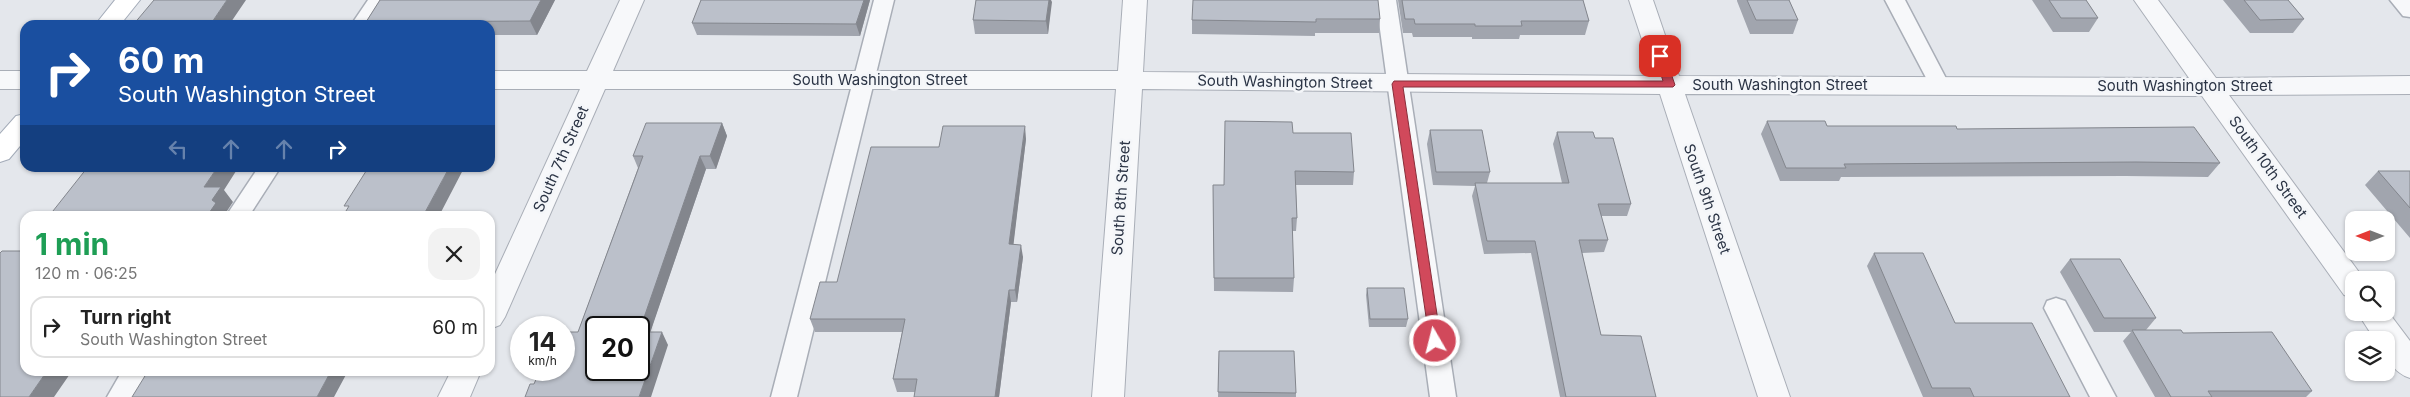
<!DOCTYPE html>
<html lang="en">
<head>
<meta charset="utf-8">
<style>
  :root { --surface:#fff; --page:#f2f2f2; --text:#222; --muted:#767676; --line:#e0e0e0 }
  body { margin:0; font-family:Inter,sans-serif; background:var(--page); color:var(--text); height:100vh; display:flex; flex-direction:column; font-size:19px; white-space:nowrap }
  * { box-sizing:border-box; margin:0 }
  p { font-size:16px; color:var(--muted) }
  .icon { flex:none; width:28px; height:28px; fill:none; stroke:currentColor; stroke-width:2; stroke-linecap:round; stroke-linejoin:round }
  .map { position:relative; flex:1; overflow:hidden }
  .panel { position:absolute; left:20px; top:211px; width:475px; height:165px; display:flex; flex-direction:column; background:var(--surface); border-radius:15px; box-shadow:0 1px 4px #0004 }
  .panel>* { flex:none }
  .guide { position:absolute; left:20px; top:20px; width:475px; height:152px; border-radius:15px; box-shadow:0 1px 4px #0004; background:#1a4fa0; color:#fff; overflow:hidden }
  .needle { width:32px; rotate:270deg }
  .buttons { position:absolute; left:2345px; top:211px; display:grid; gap:10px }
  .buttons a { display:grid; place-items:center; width:50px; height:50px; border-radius:10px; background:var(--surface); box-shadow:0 1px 4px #0004; font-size:25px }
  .speed { position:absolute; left:510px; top:316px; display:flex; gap:10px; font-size:25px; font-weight:700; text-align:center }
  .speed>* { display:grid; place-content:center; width:65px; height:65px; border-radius:50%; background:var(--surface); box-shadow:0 1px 4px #0004; line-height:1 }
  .speed small { font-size:12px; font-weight:400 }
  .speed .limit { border:2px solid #111; border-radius:8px; background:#fff; color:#111 }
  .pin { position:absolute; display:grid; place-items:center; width:42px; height:42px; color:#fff; margin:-21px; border-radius:10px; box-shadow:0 2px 8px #0006 }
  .me { position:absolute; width:55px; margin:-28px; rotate:352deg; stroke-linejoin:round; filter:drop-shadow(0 0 4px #0008) }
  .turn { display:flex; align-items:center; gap:18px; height:105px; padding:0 15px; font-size:22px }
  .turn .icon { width:65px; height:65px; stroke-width:2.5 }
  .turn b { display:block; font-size:35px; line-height:42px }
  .lanes { display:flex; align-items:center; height:48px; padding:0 15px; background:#0003; justify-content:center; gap:25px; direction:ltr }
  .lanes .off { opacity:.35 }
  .round { display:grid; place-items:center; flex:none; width:52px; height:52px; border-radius:15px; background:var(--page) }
  .overview { display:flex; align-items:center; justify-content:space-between; height:85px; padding:0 15px }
  h1 { font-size:30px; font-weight:700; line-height:38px; color:#1e9e55 }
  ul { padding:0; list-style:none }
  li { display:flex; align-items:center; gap:15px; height:62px; margin:0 10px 8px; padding:0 5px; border:2px solid var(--line); border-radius:15px }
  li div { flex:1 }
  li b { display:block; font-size:19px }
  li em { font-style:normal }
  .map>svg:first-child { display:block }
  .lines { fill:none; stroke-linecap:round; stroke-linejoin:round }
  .lane-casing { stroke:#a9aeb7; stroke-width:3 }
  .street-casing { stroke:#a9aeb7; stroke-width:2 }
  .primary-casing { stroke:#a3abb8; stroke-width:2 }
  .lane { fill:#f7f8fa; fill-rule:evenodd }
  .street { fill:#f7f8fa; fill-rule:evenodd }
  .primary { fill:#fff; fill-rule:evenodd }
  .wall { fill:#a1a5ae }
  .shaded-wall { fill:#83868d }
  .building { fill:#bbc0ca; stroke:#83868d; fill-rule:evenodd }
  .route { fill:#d1495b; stroke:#882f3b }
  .labels { text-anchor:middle; stroke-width:5; stroke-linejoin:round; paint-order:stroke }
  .street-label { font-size:15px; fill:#2b3445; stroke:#f4f6f9 }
</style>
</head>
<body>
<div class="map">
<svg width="2410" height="397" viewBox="0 0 2410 397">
  <rect width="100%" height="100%" fill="#e4e7ec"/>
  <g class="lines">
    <defs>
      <path id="lane" d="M368 0H388L371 25H351Z
        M874 0H894L797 397H771Z
        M1376 0H1396L1456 397H1430Z
        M1885 0H1905L1950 86 1947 91 1940 93 1933 91Z
        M2390 0H2410V17L2403 16Z
        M258 168H280L249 216H226Z
        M2056 298 2065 301 2116 397H2090L2044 308 2047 301Z
        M122 371H148L134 397H107Z"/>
      <path id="street" d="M620 0H644L613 71H1118L1123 0H1147L1143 72 1654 76 1629 0H1653L1679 76 2189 78 2134 0H2158L2216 78 2410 76V94L2229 95 2364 279 2354 280V298L2344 295 2202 96 1685 94 1790 397H1758L1660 94 1142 89 1124 397H1092L1116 89H605L505 317 500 325 490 329V285L580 89H490V71H587Z
        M0 71H25V89H0Z
        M2386 309 2410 341V378C2392 372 2386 358 2386 340H2375L2357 312H2386Z
        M451 371H481L470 397H438Z"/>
      <path id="primary" d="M115 0H140L120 25H95Z
        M25 114V140L9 159 0 162V134L16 116Z"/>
    </defs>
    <use href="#lane" class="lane-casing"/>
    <use href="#street" class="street-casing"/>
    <use href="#primary" class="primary-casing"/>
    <use href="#lane" class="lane"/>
    <use href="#street" class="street"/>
    <use href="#primary" class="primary"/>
  </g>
  <path class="wall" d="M380 0H555L537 35H490V25H368L366 22Z
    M701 0H870L860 36 697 35 692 23Z
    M976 0H1051L1048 34H975L973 20Z
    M1398 0H1583L1589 21 1585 35H1520L1519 39H1472V37H1413L1412 33H1403Z
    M1737 0H1789L1798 20 1793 34H1750L1737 1Z
    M2032 0H2086L2098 18 2089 32H2053Z
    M2223 0H2288L2304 19 2293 33H2250Z
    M1380 19 1379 33H1315V36L1192 34V20Z
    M1767 121 1827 126 1957 129 2220 163 2208 177 2126 176 1841 177 1839 181H1780L1761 134Z
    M722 123 727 136 716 169H706L650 332 668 345 534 384 578 332 638 168 633 156Z
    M1430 130 1490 172 1487 183H1562L1553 144 1557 132 1595 138 1631 204 1627 216H1601L1608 240 1604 252 1582 253 1601 335 1656 397H1560L1531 253 1484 254 1472 196 1475 186 1433 185 1427 144Z
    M1293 133 1354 172 1353 185H1296L1297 218 1296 231H1292L1294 278 1293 292 1214 291 1213 185H1224Z
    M1026 139 1013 245 1023 257 1017 302H1011L999 397H914L915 392H897L893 379 902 332H815L810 319 837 282Z
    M2378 171H2410V238L2365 185Z
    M1874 253 1955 323 2070 397H1923L1867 266Z
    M2070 259 2156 318 2146 330 2183 333 2312 391 2306 397H2155L2123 341 2131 332H2094L2060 272Z
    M1367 288 1408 319 1406 327H1369L1366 295Z
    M1219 351 1296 393V397H1218Z"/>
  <path class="shaded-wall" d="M227 0H246L229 25H210Z
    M541 0H555L537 35 530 21Z
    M864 0H870L860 36 856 24Z
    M1049 0H1051L1052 2 1048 34 1046 21Z
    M722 123 727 136 716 169 710 156Z
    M1025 126 1026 139 1012 257 1009 244Z
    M700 156 706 169 646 345 639 332Z
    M217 168H238L224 190 233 202 225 214 227 216H207L212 200 204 187Z
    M449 168H464L439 216H423Z
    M1021 245 1023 257 1017 302 1015 290Z
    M1009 290 1011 302 999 397H995Z
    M662 332 668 345 651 397H639Z
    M47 371H72L54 397H29Z
    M331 371H348L334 397H317Z"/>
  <path class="building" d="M154 0H227L210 25H133Z
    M380 0H541L530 21 366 22Z
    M701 0H864L856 24 692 23Z
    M976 0H1049L1046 21 973 20Z
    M1193 0H1378L1380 19H1316V22L1192 20Z
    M1402 0H1583L1589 21H1521L1522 26H1475V24H1415L1414 19H1405Z
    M1747 0H1789L1798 20H1756Z
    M2049 0H2086L2098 18H2061Z
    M2244 0H2288L2304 19 2260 20Z
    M1225 121 1292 122 1293 133H1351L1354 172 1295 171 1297 218H1292L1294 278H1214L1213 185H1224Z
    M1767 121H1825L1827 126H1956L1957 129 2194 127 2220 163 2136 162 1844 164 1846 168H1786Z
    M646 123H722L710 156H700L639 332H662L639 397H525L530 384H534L540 370H564V332H578L643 156H633ZM596 328H639V370H596Z
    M943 126H1025L1009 244 1021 245 1015 290H1009L995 397H914L917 379H893L905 319H810L820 282H837L871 147H939Z
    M1430 130H1482L1490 172H1436Z
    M1557 132H1593L1595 138H1613L1631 204H1598L1608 240H1579L1601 335 1641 336 1656 397H1566L1535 241H1487L1475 183H1569Z
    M87 168H217L204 187H221L212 200 216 203 207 216H49Z
    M368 168H449L423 216H343L349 206H344Z
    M2378 171H2410V208Z
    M25 248V371H47L29 397H0V253L2 251H23Z
    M1874 253H1923L1955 323H2032L2070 397H1974L1970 388H1932Z
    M2070 259H2120L2156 318H2104Z
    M1367 288H1404L1408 319H1370Z
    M2132 330H2181L2183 333 2272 332 2312 391H2208L2212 397H2171Z
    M1219 351H1294L1296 393 1218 392Z
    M148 371H331L317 397H132Z"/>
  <path class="route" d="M1660 53 1665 56 1675 85 1673 87H1403L1441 341 1439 344H1430L1392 84 1394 81H1663L1655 56Z"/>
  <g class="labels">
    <g class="street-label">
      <text x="880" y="85">South Washington Street</text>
      <text transform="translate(1285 82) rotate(1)" y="5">South Washington Street</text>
      <text x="1780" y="90">South Washington Street</text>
      <text x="2185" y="91">South Washington Street</text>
      <text transform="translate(561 159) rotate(-66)" y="5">South 7th Street</text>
      <text transform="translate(2268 167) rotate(54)" y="5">South 10th Street</text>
      <text transform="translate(1121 198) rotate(-86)" y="5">South 8th Street</text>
      <text transform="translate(1707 199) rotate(71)" y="5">South 9th Street</text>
    </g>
  </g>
</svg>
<div class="buttons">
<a><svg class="needle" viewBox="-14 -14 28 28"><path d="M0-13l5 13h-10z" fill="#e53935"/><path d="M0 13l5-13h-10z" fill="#767676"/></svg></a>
<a><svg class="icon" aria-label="search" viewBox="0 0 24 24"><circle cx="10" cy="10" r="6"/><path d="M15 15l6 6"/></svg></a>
<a><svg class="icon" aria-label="layers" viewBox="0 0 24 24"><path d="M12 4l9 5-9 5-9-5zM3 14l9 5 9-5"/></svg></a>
</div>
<div class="speed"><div>14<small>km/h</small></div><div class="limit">20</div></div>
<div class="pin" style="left:1660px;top:56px;background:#d93025"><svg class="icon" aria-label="arrive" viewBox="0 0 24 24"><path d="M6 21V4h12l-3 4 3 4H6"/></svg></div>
<svg class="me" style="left:1435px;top:341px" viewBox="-20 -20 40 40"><circle r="17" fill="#d1495b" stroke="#fff" stroke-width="3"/><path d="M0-11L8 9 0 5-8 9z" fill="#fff"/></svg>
<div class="guide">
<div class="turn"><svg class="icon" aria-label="right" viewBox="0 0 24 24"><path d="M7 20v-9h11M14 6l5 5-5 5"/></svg><div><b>60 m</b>South Washington Street</div></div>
<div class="lanes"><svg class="icon off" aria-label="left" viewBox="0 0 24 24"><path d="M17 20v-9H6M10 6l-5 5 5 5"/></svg><svg class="icon off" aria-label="ahead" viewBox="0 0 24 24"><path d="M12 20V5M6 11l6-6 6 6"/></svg><svg class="icon off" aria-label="ahead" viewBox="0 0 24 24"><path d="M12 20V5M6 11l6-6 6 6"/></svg><svg class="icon" aria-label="right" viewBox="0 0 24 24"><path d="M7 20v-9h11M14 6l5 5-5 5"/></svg></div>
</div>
<section class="panel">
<div class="overview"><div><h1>1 min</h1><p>120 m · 06:25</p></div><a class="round"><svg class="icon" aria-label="close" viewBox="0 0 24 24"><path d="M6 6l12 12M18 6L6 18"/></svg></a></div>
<ul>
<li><svg class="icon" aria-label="right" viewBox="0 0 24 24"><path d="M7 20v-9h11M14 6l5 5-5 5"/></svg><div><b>Turn right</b><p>South Washington Street</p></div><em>60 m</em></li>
</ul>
</section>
</div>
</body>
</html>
